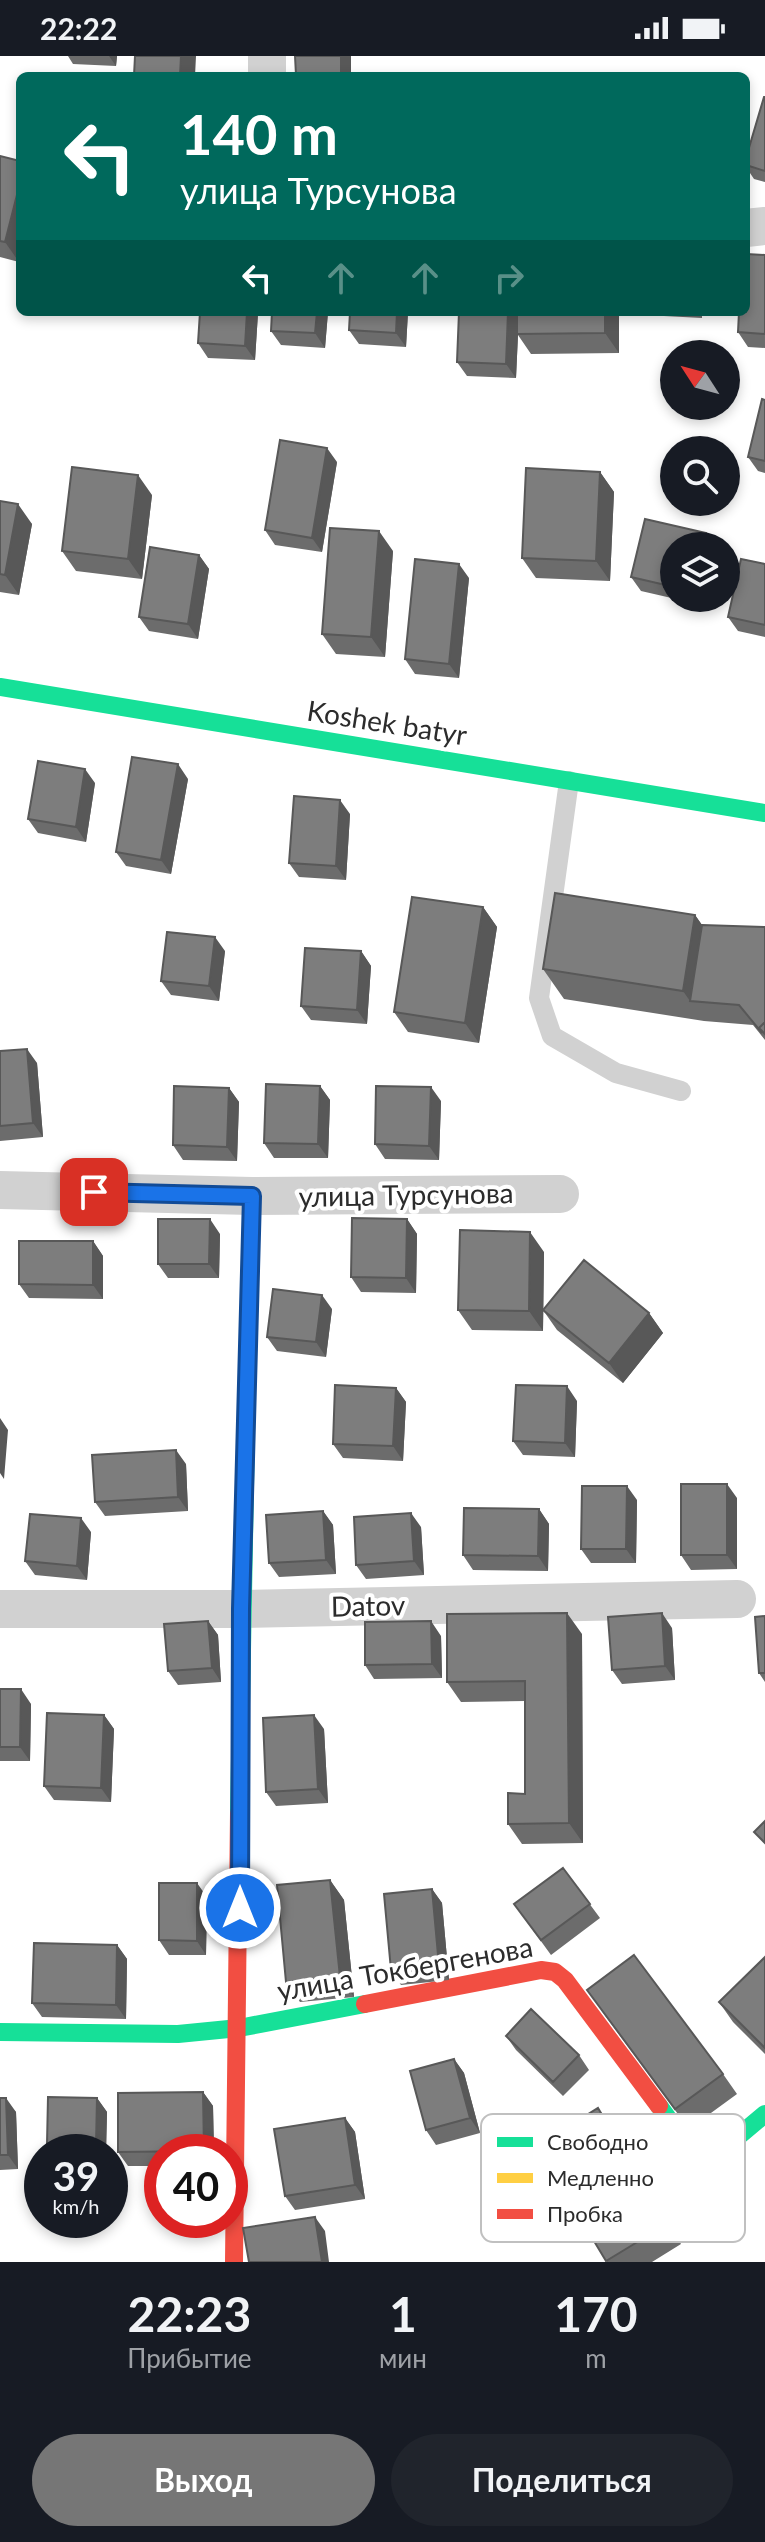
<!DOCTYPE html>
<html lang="ru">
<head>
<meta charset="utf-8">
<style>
  :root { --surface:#171b24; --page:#20242c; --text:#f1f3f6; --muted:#9ea1a6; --accent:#767676 }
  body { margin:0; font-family:Lato,sans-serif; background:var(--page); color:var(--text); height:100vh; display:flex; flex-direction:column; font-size:30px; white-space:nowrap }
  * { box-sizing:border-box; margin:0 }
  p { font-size:26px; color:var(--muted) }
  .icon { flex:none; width:44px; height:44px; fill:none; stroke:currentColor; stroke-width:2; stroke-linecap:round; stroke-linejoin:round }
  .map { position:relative; height:2206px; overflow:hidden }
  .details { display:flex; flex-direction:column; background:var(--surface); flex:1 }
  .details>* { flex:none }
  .top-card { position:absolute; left:16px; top:16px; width:734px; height:244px; border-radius:12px; box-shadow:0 4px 12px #0003; background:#00695c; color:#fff; overflow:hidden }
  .needle { width:52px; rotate:306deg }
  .controls { position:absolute; left:660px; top:284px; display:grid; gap:16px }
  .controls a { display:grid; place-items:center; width:80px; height:80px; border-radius:50%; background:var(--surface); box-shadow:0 4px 12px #0003; font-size:40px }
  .speed { position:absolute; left:24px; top:2078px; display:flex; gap:16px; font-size:40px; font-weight:700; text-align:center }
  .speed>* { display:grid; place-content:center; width:104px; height:104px; border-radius:50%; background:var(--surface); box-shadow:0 4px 12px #0003; line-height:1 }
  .speed small { font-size:20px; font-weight:400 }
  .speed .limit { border:12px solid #d22; background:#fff; color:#111 }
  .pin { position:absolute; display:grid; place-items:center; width:68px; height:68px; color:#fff; margin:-34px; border-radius:16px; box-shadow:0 4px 12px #0006 }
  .me { position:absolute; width:88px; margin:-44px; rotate:0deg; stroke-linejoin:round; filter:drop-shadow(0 0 6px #0008) }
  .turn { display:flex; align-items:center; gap:28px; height:168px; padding:0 32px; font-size:36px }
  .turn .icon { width:104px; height:104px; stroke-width:2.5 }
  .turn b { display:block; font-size:56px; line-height:68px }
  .lanes { display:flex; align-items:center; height:76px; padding:0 32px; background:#0003; justify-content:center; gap:40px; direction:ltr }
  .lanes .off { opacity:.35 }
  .eta { display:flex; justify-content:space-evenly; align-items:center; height:136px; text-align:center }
  .eta b { font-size:48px; font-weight:700; line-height:56px }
  .cta { display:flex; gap:16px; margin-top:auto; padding:16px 32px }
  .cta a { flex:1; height:92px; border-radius:48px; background:var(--accent); color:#fff; font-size:32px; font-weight:700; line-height:92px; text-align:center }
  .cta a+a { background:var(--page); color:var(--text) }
  .status { display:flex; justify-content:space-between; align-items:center; height:56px; padding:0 40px; background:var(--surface); direction:ltr }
  .status svg { height:22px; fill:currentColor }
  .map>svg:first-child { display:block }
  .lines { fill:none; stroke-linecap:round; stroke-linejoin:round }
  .lane { stroke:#d1d1d1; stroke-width:20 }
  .street { stroke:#d1d1d1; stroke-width:38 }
  .fast { stroke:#16e098; stroke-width:18 }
  .slow { stroke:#ffcf43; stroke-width:18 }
  .jam { stroke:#f24e42; stroke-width:18 }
  .wall { fill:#6c6c6c }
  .shaded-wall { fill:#585858 }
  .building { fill:#7d7d7d; stroke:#585858; stroke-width:2 }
  .route-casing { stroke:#114b97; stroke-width:20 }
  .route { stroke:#1a73e8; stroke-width:14 }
  .labels { text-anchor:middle; stroke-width:8; stroke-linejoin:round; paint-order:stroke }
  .street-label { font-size:28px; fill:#2c2c2c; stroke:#fff }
  .key { fill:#fff; stroke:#c0c0c0; stroke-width:2 }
  .key-label { font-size:22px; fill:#2c2c2c }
</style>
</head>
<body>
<div class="status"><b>22:22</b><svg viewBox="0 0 49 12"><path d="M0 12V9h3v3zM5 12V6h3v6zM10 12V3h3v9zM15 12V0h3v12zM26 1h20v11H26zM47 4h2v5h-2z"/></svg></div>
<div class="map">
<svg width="765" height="2206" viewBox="0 0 765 2206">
  <rect width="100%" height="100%" fill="#fff"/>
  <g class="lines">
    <path class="lane" d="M569 725 539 942 552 980 616 1017 681 1035"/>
    <path class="street" d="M267 0V20
      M746 172 765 170
      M0 1134 252 1140 560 1138
      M0 1553H241L737 1543"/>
    <path class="fast" d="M0 631 765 757
      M239 1757 246 1376
      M0 1976 178 1978 239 1972 365 1948
      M659 2050C676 2072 687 2097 716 2099L765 2058"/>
    <path class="slow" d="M246 1376 252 1140"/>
    <path class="jam" d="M365 1948 541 1914 555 1916 565 1924 659 2050
      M234 2206 239 1757"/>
  </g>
  <path class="wall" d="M68 0H117L116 10 73 8Z
    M351 0V20L296 19Z
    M765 41V126L754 123 746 111V102Z
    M0 100 19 206 0 201Z
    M765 199V292L748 291 738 276Z
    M328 256 325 292 281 289 271 275Z
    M408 256 406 291 359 288 349 274Z
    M459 256H619V297L531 298 518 279 516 322 467 320 457 306Z
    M643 256H702V262L645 259Z
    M258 257 255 304 208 302 198 287Z
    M765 344V417L758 415 748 401Z
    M337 406 322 496 275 489 265 474Z
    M600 416 614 436 610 525 536 522 522 502Z
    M152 439 142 523 76 515 62 495Z
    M0 445 32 468 19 539 0 536Z
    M645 463 706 477 715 490H674V542H704L702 549 641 535 631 521Z
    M393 495 385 601 336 598 322 578Z
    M199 499 209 513 198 583 149 575 139 561Z
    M765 508V581L738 575 728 561Z
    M469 522 459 622 415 618 405 603Z
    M188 723 171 818 126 810 116 796Z
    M95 727 86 786 38 777 28 763Z
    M350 758 346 824 299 821 289 807Z
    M483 851 497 871 479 987 408 976 394 956Z
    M695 859 702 869 765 871V984L753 969 704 965 564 943 543 913Z
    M225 895 219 945 171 939 161 925Z
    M361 895 371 910 367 968 311 964 301 950Z
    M0 995 37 1007 43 1081 0 1085Z
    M320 1030 330 1044 328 1102H274L264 1087Z
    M229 1032 239 1046 237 1105 183 1104 173 1089Z
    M441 1045 439 1104 385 1103 375 1088Z
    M407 1163 417 1178 416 1237 361 1236 351 1221Z
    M220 1178 219 1222H168L158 1208Z
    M93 1185 103 1200V1243L29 1242 19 1228Z
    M544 1196 543 1275 472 1274 458 1254Z
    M332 1253 326 1301 277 1295 267 1281Z
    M543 1254 649 1257 663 1277 623 1327 557 1274Z
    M396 1332 406 1346 403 1405 343 1402 333 1388Z
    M577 1345 575 1401 523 1399 513 1385Z
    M186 1408 188 1455 105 1460 95 1446Z
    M737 1442V1513L691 1514 681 1499Z
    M637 1444 636 1507H591L581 1493Z
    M539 1453 549 1468 548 1515 473 1514 463 1499Z
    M323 1455 333 1469 336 1518 279 1521 269 1507Z
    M421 1471 424 1519 366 1523 356 1509Z
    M91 1476 87 1524 35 1519 25 1505Z
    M765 1560V1626L759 1617Z
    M208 1565 218 1579 221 1626 178 1629 168 1615Z
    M672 1572 675 1624 622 1628 612 1614Z
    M582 1578 583 1787 522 1788 508 1768 525 1738V1645L461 1646 447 1626Z
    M441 1580 442 1622 374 1623 365 1609Z
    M0 1633 31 1648 30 1705H0Z
    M104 1659 114 1673 111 1746 54 1744 44 1730Z
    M324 1673 328 1747 276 1750 266 1736Z
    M563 1812 600 1862 551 1899 514 1848Z
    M330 1824 344 1844 354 1941 300 1946 286 1926Z
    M432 1833 442 1847 449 1924 401 1929 391 1914Z
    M207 1841 206 1899H169L159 1884Z
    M117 1889 127 1903 126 1963 42 1961 32 1947Z
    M765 1901V1998L733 1966 719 1946Z
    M601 1954 723 2018 737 2038 689 2073Z
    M506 1980 579 1999 589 2014 563 2040 516 1994Z
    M454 2003 464 2017 480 2077 436 2089 426 2074Z
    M203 2036 213 2050 214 2096H162V2110H128L118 2096Z
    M0 2042 16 2056 18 2113 0 2114Z
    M97 2042 107 2056 106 2096H52L47 2088Z
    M345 2062 355 2076 365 2143 295 2154 285 2140Z
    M612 2072 681 2188 652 2206H607L537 2090Z"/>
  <path class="shaded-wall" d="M109 0H117L116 10Z
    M181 0H196L195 20H180Z
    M341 0H351V20H342L341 18Z
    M20 127V202L19 206 5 186Z
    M247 256 258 257 255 304 245 290Z
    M317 256H328L325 292 315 277Z
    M397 256H408L406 291 396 277Z
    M508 256H519L516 322 506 308Z
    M605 256H619V297L605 277Z
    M327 392 337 406 322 496 312 482Z
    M600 416 614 436 610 525 596 505Z
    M138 419 152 439 142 523 128 503Z
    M18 448 32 468 19 539 5 519Z
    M379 475 393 495 385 601 371 581Z
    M706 477 715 490H703Z
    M199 499 209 513 198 583 188 568Z
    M459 508 469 522 459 622 449 608Z
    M697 542H704L702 549Z
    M178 708 188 723 171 818 161 804Z
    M85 713 95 727 86 786 76 771Z
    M340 744 350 758 346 824 336 810Z
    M483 851 497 871 479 987 465 967Z
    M695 859 716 889 690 945 683 935Z
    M215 881 225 895 219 945 209 930Z
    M361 895 371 910 367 968 357 954Z
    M27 993 37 1007 43 1081 33 1067Z
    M320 1030 330 1044 328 1102 318 1088Z
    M431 1031 441 1045 439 1104 429 1090Z
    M229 1032 239 1046 237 1105 227 1091Z
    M210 1163 220 1178 219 1222 209 1208Z
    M407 1163 417 1178 416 1237 406 1222Z
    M530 1176 544 1196 543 1275 529 1255Z
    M93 1185 103 1200V1243L93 1229Z
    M322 1239 332 1253 326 1301 316 1286Z
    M649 1257 663 1277 623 1327 609 1307Z
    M567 1330 577 1345 575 1401 565 1387Z
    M396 1332 406 1346 403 1405 393 1390Z
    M0 1362 8 1374 4 1423 0 1417Z
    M176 1394 186 1408 188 1455 178 1441Z
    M727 1428 737 1442V1513L727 1499Z
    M627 1430 637 1444 636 1507 626 1493Z
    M539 1453 549 1468 548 1515 538 1500Z
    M323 1455 333 1469 336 1518 326 1504Z
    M411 1457 421 1471 424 1519 414 1505Z
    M81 1462 91 1476 87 1524 77 1510Z
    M567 1557 582 1578 583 1787 569 1767Z
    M662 1557 672 1572 675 1624 665 1610Z
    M208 1565 218 1579 221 1626 212 1612Z
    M431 1565 441 1580 442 1622 432 1608Z
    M21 1633 31 1648 30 1705 20 1691Z
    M104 1659 114 1673 111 1746 101 1732Z
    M314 1659 324 1673 328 1747 318 1733Z
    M330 1824 344 1844 354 1941 340 1921Z
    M197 1827 207 1841 206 1899 197 1885Z
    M432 1833 442 1847 449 1924 439 1910Z
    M117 1889 127 1903 126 1963 116 1949Z
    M454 2003 464 2017 480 2077 470 2062Z
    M203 2036 213 2050 214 2096 204 2095Z
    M6 2042 16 2056 18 2113 8 2099Z
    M97 2042 107 2056 106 2096H101L96 2089Z
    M598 2052 612 2072 681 2188 667 2168Z
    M345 2062 355 2076 365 2143 355 2129Z
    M315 2161 325 2175 329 2206H322Z"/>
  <path class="building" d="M135 0H181L180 20H134Z
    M295 0H341V18L296 19Z
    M764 41H765V115L746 109V102Z
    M0 100 20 105V127L5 186 0 185Z
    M746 198 765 199V278L738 276 739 256H746Z
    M200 256H247L245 290 198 287Z
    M272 256H317L315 277 271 275Z
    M350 256H397L396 277 349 274Z
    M459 256H508L506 308 457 306Z
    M517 256H605V277L517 278Z
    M762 343 765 344V405L748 401Z
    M280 384 327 392 312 482 265 474Z
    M72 411 138 419 128 503 62 495Z
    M526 412 600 416 596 505 522 502Z
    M0 445 18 448 5 519 0 518Z
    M645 463 706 477 703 490H674V531L631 521Z
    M330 472 379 475 371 581 322 578Z
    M150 491 199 499 188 568 139 561Z
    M415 503 459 508 449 608 405 603Z
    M741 503 765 508V569L728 561Z
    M132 701 178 708 161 804 116 796Z
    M38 705 85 713 76 771 28 763Z
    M294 740 340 744 336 810 289 807Z
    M555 837 695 859 683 935 543 913Z
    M412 841 483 851 465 967 394 956Z
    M702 869 765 871V966L759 972 762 977 739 949 690 945Z
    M167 876 215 881 209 930 161 925Z
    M305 892 361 895 357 954 301 950Z
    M765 966V978L759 972Z
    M27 993 33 1067 0 1070V995Z
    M266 1028 320 1030 318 1088 264 1087Z
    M174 1030 229 1032 227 1091 173 1089Z
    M376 1030 431 1031 429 1090 375 1088Z
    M352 1162 407 1163 406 1222 351 1221Z
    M158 1163H210L209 1208H158Z
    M460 1174 530 1176 529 1255 458 1254Z
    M19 1185H93V1229L19 1228Z
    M584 1204 649 1257 609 1307 543 1254Z
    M273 1233 322 1239 316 1286 267 1281Z
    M335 1329 396 1332 393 1390 333 1388Z
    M516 1329 567 1330 565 1387 513 1385Z
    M176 1394 178 1441 95 1446 92 1399Z
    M681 1428H727V1499H681Z
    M582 1430H627L626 1493H581Z
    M464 1452 539 1453 538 1500 463 1499Z
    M323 1455 326 1504 269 1507 266 1459Z
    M411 1457 414 1505 356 1509 354 1461Z
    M30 1458 81 1462 77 1510 25 1505Z
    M567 1557 569 1767 508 1768V1737L525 1738V1625L447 1626V1558Z
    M662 1557 665 1610 612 1614 608 1561Z
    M765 1560V1617H759L755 1561Z
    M208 1565 212 1612 168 1615 164 1568Z
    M431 1565 432 1608 365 1609V1566Z
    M0 1633H21L20 1691H0Z
    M47 1657 104 1659 101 1732 44 1730Z
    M314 1659 318 1733 266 1736 263 1662Z
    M765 1765V1787L754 1776Z
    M563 1812 590 1848 541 1884 514 1848Z
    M330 1824 340 1921 286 1926 277 1829Z
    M159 1827H197V1885L159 1884Z
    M432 1833 439 1910 391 1914 384 1838Z
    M34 1887 117 1889 116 1949 32 1947Z
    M634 1899 723 2018 675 2053 587 1934Z
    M765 1901V1992L719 1946Z
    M531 1953 579 1999 553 2026 506 1980Z
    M454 2003 470 2062 426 2074 410 2015Z
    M203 2036 204 2095 118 2096V2037Z
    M48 2041 97 2042 96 2089 47 2088Z
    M0 2042H6L8 2099H0Z
    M598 2052 667 2168 606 2205 537 2090Z
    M345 2062 355 2129 285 2140 274 2073Z
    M315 2161 322 2206H249L243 2172Z"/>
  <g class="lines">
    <defs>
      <path id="route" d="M94 1136 252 1140 241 1553 240 1852"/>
    </defs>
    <use href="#route" class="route-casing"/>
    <use href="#route" class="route"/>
  </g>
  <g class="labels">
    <g class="street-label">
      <text transform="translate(387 667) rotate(9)" y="10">Koshek batyr</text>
      <text transform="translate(406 1139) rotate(-1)" y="10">улица Турсунова</text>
      <text transform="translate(368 1550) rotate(-1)" y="10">Datov</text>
      <text transform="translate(405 1913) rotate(-10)" y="10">улица Токбергенова</text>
    </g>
  </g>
  <rect x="481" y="2058" width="264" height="128" rx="12" class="key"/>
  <rect x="497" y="2081" width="36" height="10" fill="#16e098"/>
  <rect x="497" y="2117" width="36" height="10" fill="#ffcf43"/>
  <rect x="497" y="2153" width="36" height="10" fill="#f24e42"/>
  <g class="key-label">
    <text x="547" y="2094">Свободно</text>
    <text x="547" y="2130">Медленно</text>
    <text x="547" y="2166">Пробка</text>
  </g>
</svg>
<div class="controls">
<a><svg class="needle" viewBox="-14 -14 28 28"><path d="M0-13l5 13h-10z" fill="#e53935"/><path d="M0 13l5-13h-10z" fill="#9ea1a6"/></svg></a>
<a><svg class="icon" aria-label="search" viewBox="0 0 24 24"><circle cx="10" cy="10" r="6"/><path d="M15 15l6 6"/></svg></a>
<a><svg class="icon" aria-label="layers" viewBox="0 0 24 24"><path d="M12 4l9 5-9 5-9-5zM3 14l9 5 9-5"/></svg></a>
</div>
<div class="speed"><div>39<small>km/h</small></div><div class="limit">40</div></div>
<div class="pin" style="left:94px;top:1136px;background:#d93025"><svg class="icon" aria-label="arrive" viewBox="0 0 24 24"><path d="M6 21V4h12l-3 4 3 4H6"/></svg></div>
<svg class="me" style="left:240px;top:1852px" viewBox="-20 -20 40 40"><circle r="17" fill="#1a73e8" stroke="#fff" stroke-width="3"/><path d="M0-11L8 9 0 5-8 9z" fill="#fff"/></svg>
<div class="top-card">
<div class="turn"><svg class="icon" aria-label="left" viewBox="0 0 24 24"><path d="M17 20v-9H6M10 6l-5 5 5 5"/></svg><div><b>140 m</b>улица Турсунова</div></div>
<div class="lanes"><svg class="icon" aria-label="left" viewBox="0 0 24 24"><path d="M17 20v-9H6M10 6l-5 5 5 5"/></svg><svg class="icon off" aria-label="ahead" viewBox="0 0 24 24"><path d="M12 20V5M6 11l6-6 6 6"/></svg><svg class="icon off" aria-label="ahead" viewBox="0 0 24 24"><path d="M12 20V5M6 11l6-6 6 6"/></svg><svg class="icon off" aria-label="right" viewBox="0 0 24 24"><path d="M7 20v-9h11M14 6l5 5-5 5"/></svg></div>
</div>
</div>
<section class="details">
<div class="eta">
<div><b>22:23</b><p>Прибытие</p></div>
<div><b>1</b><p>мин</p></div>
<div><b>170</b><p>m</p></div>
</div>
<div class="cta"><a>Выход</a><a>Поделиться</a></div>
</section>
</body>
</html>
